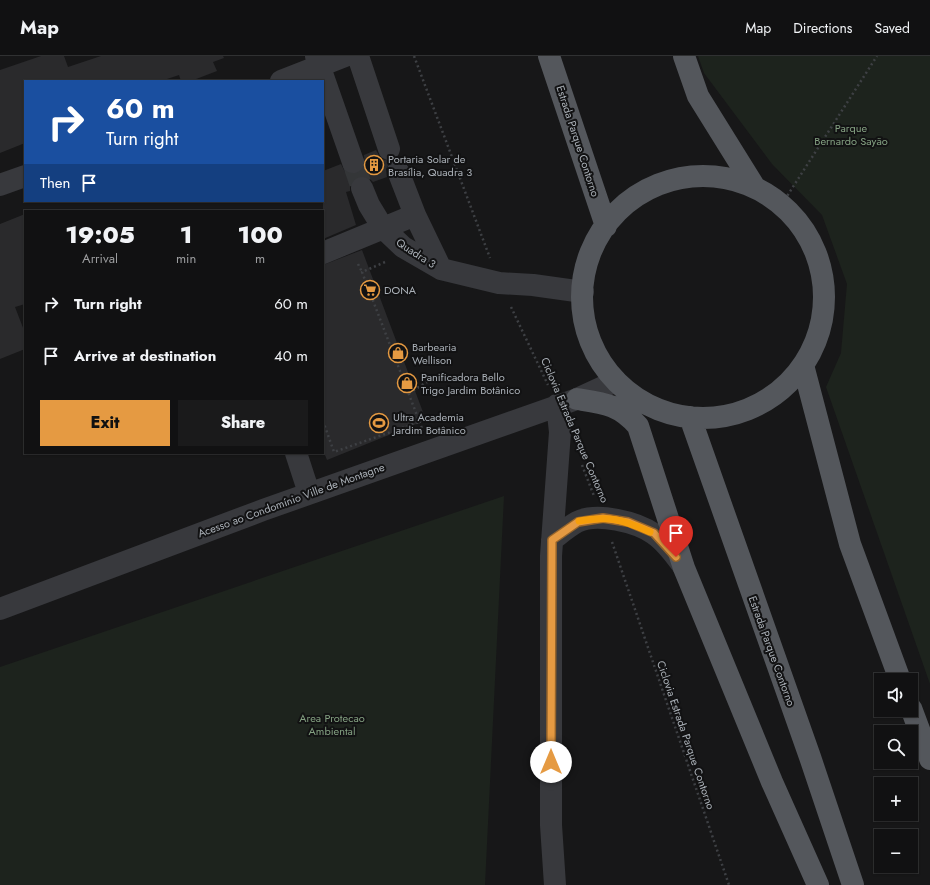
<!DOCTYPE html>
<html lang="en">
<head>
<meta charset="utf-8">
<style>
  :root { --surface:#111112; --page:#1a1a1b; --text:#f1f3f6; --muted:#9c9d9f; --line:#303132; --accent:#e59a42 }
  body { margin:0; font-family:Jost,sans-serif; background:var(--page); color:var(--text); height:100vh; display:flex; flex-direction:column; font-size:15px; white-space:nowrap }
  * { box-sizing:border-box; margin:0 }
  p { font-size:13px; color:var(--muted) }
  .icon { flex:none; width:22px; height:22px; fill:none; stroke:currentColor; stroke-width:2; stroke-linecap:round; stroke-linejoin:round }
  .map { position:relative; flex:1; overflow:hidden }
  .sheet { position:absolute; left:24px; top:154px; width:300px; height:244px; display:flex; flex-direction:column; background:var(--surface); border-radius:0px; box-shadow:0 1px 3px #0004,0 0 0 1px var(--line) }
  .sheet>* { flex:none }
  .banner { position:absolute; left:24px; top:24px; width:300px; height:122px; border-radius:0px; box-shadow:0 1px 3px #0004,0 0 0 1px var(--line); background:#1a4fa0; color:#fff; overflow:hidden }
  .controls { position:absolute; left:874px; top:617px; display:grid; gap:8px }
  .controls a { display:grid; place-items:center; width:44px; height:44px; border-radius:0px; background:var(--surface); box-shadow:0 1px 3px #0004,0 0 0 1px var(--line); font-size:20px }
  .pin { position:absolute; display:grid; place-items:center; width:34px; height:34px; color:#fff; margin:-41px -17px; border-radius:50% 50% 50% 0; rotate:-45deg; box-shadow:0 0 4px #0007 }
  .pin .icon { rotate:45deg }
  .me { position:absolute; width:44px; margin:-22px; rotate:0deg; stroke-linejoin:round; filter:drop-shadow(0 0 3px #0008) }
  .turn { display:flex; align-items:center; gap:14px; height:84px; padding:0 16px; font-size:18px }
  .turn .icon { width:52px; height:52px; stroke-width:2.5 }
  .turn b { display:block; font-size:28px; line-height:34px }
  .then { display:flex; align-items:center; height:38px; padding:0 16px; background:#0003; gap:8px; font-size:15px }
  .eta { display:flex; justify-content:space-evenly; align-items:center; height:68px; text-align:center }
  .eta b { font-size:24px; font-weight:800; line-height:28px }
  .cta { display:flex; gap:8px; margin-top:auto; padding:8px 16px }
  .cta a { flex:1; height:46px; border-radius:0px; background:var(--accent); color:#111; font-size:16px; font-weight:800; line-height:46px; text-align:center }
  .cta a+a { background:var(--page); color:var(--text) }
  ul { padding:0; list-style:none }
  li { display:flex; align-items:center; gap:12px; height:52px; padding:0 16px }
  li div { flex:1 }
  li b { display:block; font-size:15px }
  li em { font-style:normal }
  header { display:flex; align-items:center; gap:24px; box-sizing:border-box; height:56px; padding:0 20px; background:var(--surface); border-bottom:1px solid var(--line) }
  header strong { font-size:19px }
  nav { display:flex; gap:22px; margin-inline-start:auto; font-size:14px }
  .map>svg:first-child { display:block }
  .green { fill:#1d231d }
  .building { fill:#2a2a2c }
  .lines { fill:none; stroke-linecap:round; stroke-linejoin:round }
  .minor-tunnel { stroke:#343638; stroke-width:22; stroke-dasharray:22 11; stroke-linecap:butt }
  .path { stroke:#3e4044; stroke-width:2.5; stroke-dasharray:2 3; stroke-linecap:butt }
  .minor { stroke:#38393d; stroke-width:22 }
  .major { stroke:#54575c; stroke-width:22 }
  .route-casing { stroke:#95642b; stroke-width:10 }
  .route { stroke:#e59a42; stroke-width:7 }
  .slow { stroke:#f59e0b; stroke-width:7 }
  .labels { text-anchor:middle; stroke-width:4; stroke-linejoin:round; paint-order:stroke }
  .park-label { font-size:11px; fill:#84a182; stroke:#121213 }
  .street-label { font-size:11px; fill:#aab0b7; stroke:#121213 }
  .poi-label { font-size:11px; fill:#aab0b7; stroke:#121213; text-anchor:start }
</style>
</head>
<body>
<header>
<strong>Map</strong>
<nav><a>Map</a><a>Directions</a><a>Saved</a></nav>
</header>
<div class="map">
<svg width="930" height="829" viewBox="0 0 930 829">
  <rect width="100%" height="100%" fill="#171718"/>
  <path class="green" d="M698 0H930V628L826 331 841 297 847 228 822 159 772 108 704 17Z
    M504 440 485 829H0V611Z"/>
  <path class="building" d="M41 0H64L68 11 101 0H223L224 2 213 6 217 15 191 25H181L179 19 161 25H25V87L0 97V14Z
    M376 94 381 103 391 105 386 113 387 121 373 126 369 122 363 120H358L352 124 350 130V135L346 136 356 169 323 183V115L341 108 345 116 351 118H357L362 114 365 109 364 99Z
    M25 158V248L15 251 25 277V293L0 303V168Z
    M362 194 426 364 327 404 323 394V209Z"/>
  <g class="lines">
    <path class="minor-tunnel" d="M353 106 362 132"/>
    <path class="path" d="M414 0 490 202
      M782 148 877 0
      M385 206 362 216 423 375
      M358 208 362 216
      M511 251 548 329
      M409 337 442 317
      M323 365 334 396 419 366
      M582 409 594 440
      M612 486 729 829"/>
    <path class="minor" d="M316 0 353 106
      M358 0 389 93
      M281 25 345 0
      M398 115 415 159 441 213
      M0 129 25 120
      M362 132 369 149 383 172 403 191 441 213 499 227 533 229 583 236
      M323 197 415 159
      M296 397 309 437
      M552 484C560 478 568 471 577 466 597 456 637 466 654 478 666 486 675 499 683 510
      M0 553 263 454 577 343 616 325
      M555 829 551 769V500L560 376 557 349"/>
    <path class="major" d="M549 0 606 170
      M684 0 698 40 754 130
      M582 241a121 121 0 1 1 242 0a121 121 0 1 1-242 0Z
      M803 309 850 488 900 624
      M577 343C603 347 619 348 638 370L684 512 772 726 818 829
      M690 361 810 701 853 829
      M911 652 930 703"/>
  </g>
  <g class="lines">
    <defs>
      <path id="route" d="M551 706 552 484 578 466 603 462 628 466 654 477 676 501"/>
    </defs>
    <use href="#route" class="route-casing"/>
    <use href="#route" class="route"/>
    <path class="slow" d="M579 465C611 460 621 463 650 476"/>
  </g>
  <defs>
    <symbol id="building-ring" viewBox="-11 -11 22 22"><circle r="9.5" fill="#121213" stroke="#e59a42" stroke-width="1.5"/><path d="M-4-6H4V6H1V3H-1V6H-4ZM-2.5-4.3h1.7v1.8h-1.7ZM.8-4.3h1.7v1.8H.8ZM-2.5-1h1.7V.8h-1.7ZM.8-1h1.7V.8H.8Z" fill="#e59a42"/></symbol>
    <symbol id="supermarket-ring" viewBox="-11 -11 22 22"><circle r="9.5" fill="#121213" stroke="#e59a42" stroke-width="1.5"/><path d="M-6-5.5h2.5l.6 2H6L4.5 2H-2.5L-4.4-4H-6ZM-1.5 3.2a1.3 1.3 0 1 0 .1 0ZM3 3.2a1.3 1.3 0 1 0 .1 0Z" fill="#e59a42"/></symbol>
    <symbol id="shop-ring" viewBox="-11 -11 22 22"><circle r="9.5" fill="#121213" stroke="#e59a42" stroke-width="1.5"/><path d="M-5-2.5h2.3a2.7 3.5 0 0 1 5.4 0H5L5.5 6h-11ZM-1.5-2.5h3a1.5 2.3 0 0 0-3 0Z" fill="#e59a42"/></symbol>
    <symbol id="stadium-ring" viewBox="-11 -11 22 22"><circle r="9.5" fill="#121213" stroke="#e59a42" stroke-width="1.5"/><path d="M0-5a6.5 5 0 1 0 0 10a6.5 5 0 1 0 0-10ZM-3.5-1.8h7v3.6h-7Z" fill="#e59a42"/></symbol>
  </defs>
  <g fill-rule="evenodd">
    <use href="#building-ring" x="363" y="98" width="22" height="22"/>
    <use href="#supermarket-ring" x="359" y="223" width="22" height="22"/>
    <use href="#shop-ring" x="387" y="286" width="22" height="22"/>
    <use href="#shop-ring" x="396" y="316" width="22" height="22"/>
    <use href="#stadium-ring" x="368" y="356" width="22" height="22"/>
  </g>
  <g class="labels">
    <g class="park-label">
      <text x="851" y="76">Parque<tspan x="851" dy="13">Bernardo Sayão</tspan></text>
      <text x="332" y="666">Area Protecao<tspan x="332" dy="13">Ambiental</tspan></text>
    </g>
    <g class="street-label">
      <text transform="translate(578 85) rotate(72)" y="4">Estrada Parque Contorno</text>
      <text transform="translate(416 197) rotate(33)" y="4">Quadra 3</text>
      <text transform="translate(575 374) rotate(67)" y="4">Ciclovia Estrada Parque Contorno</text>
      <text transform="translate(291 444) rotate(-20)" y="4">Acesso ao Condomínio Ville de Montagne</text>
      <text transform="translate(772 595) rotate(70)" y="4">Estrada Parque Contorno</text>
      <text transform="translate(686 679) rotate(71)" y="4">Ciclovia Estrada Parque Contorno</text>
    </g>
    <g class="poi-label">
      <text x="388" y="107">Portaria Solar de<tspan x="388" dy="13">Brasília, Quadra 3</tspan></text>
      <text x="384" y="238">DONA</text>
      <text x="412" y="295">Barbearia<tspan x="412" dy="13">Wellison</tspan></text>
      <text x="421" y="325">Panificadora Bello<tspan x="421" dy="13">Trigo Jardim Botânico</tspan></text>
      <text x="393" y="365">Ultra Academia<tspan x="393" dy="13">Jardim Botânico</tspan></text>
    </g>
  </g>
</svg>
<div class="controls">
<a><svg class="icon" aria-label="sound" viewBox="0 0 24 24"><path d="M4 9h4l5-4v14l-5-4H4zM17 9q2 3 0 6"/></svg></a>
<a><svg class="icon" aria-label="search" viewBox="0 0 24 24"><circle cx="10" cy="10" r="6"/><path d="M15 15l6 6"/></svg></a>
<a>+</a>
<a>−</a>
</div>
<div class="pin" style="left:676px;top:501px;background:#d93025"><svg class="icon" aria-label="arrive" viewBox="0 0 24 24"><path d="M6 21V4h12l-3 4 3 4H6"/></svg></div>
<svg class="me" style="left:551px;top:706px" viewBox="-20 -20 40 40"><circle r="19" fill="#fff"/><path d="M0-13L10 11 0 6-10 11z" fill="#e59a42"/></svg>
<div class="banner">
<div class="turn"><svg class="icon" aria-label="right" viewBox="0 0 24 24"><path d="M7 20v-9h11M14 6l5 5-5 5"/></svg><div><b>60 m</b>Turn right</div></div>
<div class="then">Then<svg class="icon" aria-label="arrive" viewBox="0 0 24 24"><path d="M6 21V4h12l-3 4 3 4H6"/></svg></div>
</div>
<section class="sheet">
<div class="eta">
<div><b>19:05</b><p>Arrival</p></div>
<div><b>1</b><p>min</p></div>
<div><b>100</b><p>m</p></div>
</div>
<ul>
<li><svg class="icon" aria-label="right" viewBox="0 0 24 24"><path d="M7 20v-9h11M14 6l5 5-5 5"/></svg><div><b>Turn right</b></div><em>60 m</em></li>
<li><svg class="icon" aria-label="arrive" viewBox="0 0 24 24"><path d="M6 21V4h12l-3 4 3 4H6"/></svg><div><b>Arrive at destination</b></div><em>40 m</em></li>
</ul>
<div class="cta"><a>Exit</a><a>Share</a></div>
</section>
</div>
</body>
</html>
